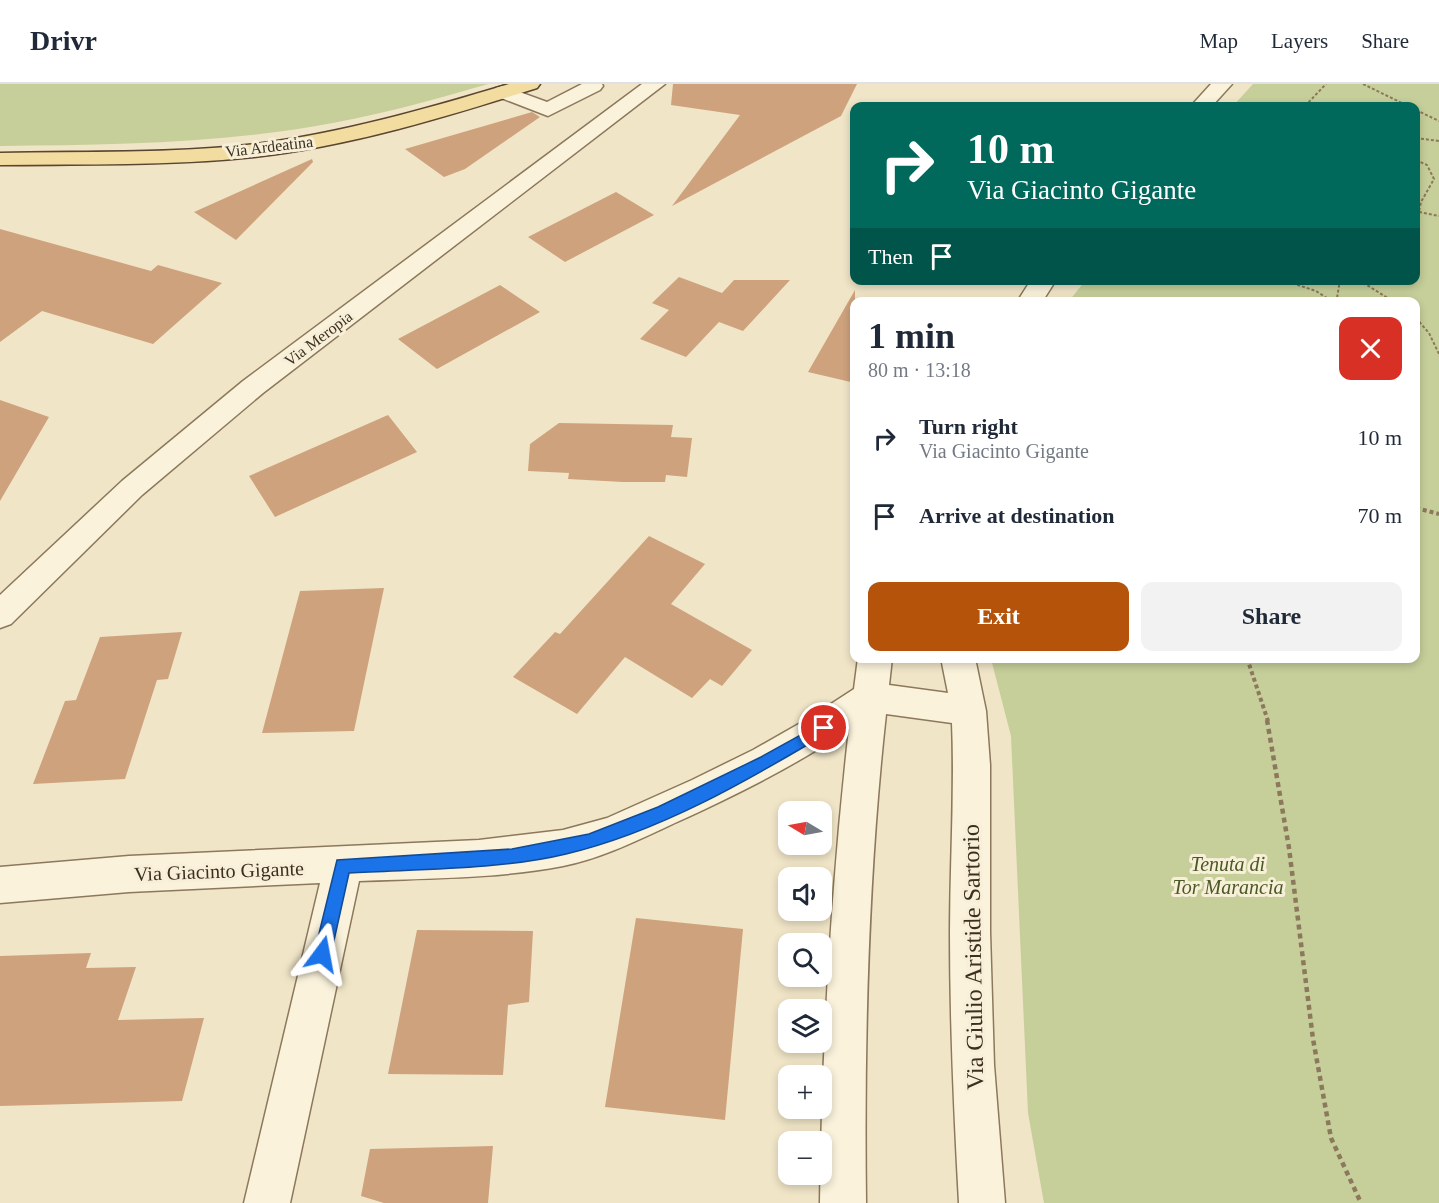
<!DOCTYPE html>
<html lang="en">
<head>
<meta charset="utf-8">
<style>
  :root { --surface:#fff; --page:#f2f2f3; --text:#1f2937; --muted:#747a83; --line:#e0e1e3; --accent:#b45309 }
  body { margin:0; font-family:Georgia,serif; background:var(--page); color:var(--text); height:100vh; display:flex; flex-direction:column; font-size:22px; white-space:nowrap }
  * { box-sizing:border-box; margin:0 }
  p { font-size:20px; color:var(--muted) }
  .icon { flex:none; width:33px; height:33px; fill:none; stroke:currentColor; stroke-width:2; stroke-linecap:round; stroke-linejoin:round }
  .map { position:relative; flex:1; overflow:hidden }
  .details { position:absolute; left:850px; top:213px; width:570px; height:366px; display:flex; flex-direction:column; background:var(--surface); border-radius:12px; box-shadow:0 3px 9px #0003 }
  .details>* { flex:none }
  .hud { position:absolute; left:850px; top:18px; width:570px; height:183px; border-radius:12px; box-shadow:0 3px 9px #0003; background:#00695c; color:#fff; overflow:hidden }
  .needle { width:39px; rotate:280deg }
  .buttons { position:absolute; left:778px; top:717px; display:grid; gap:12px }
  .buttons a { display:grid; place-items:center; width:54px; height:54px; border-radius:12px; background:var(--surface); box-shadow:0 3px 9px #0003; font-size:30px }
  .pin { position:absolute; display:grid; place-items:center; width:51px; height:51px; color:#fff; margin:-26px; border:3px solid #fff; border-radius:50%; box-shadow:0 2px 6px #0007 }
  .me { position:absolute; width:66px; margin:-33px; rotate:13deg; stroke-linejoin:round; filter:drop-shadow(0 0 4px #0008) }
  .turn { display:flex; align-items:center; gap:21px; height:126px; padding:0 18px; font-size:27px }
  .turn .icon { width:78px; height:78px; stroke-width:2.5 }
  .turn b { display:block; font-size:42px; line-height:51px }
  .then { display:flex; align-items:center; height:57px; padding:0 18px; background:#0003; gap:12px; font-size:22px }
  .round { display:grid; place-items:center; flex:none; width:63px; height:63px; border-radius:12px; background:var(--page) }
  .head { display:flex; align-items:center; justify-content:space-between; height:102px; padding:0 18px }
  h1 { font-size:36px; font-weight:700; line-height:45px }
  .cta { display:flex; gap:12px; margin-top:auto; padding:12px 18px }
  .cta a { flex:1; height:69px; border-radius:12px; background:var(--accent); color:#fff; font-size:24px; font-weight:700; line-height:69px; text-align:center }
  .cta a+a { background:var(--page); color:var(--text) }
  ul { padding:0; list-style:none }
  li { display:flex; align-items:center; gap:18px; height:78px; padding:0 18px }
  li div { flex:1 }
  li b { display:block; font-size:22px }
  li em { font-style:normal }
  header { display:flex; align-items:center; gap:36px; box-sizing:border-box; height:84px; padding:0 30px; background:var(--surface); border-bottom:2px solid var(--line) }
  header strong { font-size:28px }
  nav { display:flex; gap:33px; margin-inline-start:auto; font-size:21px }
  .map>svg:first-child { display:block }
  .green { fill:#c6cf9a }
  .building { fill:#cea27d }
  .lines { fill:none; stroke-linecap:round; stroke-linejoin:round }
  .minor-casing { stroke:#8c785c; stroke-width:3 }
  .major-casing { stroke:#5a4530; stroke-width:3 }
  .path-far2 { stroke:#8c785c; stroke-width:2; stroke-dasharray:3 2; stroke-linecap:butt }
  .path-far1 { stroke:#8c785c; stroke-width:4; stroke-dasharray:4 3; stroke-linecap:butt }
  .path { stroke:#8c785c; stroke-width:4.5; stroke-dasharray:5 4; stroke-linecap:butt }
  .minor { fill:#faf2db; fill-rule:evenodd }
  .major { fill:#f3dc9f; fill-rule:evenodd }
  .route { fill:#1a73e8; stroke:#114b97; stroke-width:1.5 }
  .labels { text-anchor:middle; stroke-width:6; stroke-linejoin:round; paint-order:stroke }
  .far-street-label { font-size:16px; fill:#3c2f20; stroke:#f7efd7 }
  .park-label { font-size:20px; font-style:italic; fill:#4a5926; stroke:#f7efd7 }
  .street-label { font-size:20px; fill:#3c2f20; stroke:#f7efd7 }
  .near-street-label { font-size:24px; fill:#3c2f20; stroke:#f7efd7 }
</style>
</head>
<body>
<header>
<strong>Drivr</strong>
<nav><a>Map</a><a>Layers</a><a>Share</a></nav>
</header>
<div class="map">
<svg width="1439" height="1119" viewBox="0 0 1439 1119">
  <rect width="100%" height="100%" fill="#f0e5c7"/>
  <path class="green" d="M0 0H488C430 17 371 33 310 43 208 60 104 61 0 62Z
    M1253 0H1439V1119H1044L1028 1029 1011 652 991 575 1416 574V218L1069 217 1085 197 1416 196V22H1233Z"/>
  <path class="building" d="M673 0H857L841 32 672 122 740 31 671 21Z
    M532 28 540 33 465 85 444 93 405 65Z
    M312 75 313 78 236 156 194 128Z
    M616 108 654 131 565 178 528 153Z
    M0 145 151 187 158 181 222 199 153 260 42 227 0 258Z
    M679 193 722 209 734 196H790L743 247 719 238 686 273 640 255 669 226 652 219Z
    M500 201 540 228 437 285 398 255Z
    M855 206V299L808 288Z
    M0 316 49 333 0 417Z
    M388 331 417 368 275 433 249 392Z
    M559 339 673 341 671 353 692 354 687 393 666 391 665 398H623L568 395 569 389 528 387 530 360Z
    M649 452 705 480 671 520 752 566 722 602 710 595 692 614 625 573 577 630 513 593 555 548 560 550Z
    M384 504 354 647 262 649 300 507Z
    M182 548 168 595 157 596 125 695 33 700 65 617 76 616 100 553Z
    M636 834 743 845 725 1036 605 1023Z
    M417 846 533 847 529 918 508 921 503 991 388 990Z
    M91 869 86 884 136 883 118 936 204 934 182 1017 0 1022V872Z
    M493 1062 488 1119H384L361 1112 370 1065Z"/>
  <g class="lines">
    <defs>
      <path id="minor" d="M582 0H602L603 2 600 6 548 32 496 12 493 8 496 4 503 2 547 18Z
        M642 0H665L263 309 142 411 11 540 0 544V511L122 397 243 297Z
        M1211 0H1232L1212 22H1191Z
        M1031 196H1056L1042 218H1017Z
        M858 574H892L889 601 948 609 941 574H975L986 627 990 681V848L994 981 1005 1119H959C954 1029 950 940 950 849 950 779 955 709 952 639L886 630C868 792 864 956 866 1119H820C822 966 831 803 849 645 795 682 736 711 677 738 640 755 603 774 563 782 496 795 426 794 359 797L290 1119H244L320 799 129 808 0 819V783L129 772 479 756 563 746 607 734 692 696 753 666 811 633 854 605Z"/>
      <path id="major" d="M509 0H540L537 4C445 33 351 62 254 73 170 82 85 80 0 81V69C85 67 171 70 256 60 342 49 426 25 509 0Z"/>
    </defs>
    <use href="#minor" class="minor-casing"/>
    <use href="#major" class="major-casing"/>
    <path class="path-far2" d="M1363 0 1408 22
      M1305 22 1326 0
      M1416 26 1439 37
      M1416 54 1439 57
      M1416 76 1427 81 1434 95 1421 118 1416 141
      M1419 128 1439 132
      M1283 196 1316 207 1333 218
      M1359 196 1394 218
      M1339 218 1337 214 1340 196
      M1416 234 1429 249 1439 270"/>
    <path class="path-far1" d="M1416 424 1439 430
      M1247 574 1268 637"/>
    <path class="path" d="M1267 636 1289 764 1313 955 1331 1054 1361 1119"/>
    <use href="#minor" class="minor"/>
    <use href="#major" class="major"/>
  </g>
  <path class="route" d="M824 638 829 640 831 644 829 648C747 697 659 748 566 770 500 786 417 785 349 789L331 870 328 876 322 878 317 876 314 870 337 776 512 765 589 750 658 723 761 673Z"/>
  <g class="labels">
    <g class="far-street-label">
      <text transform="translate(269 62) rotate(-7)" y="6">Via Ardeatina</text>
      <text transform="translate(318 254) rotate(-37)" y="6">Via Meropia</text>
    </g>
    <g class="park-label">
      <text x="1228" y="787">Tenuta di<tspan x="1228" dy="23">Tor Marancia</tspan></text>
    </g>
    <g class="street-label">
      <text transform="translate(219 787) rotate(-2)" y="7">Via Giacinto Gigante</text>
    </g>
    <g class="near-street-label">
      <text transform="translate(973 873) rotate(-91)" y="8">Via Giulio Aristide Sartorio</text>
    </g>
  </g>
</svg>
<div class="buttons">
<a><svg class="needle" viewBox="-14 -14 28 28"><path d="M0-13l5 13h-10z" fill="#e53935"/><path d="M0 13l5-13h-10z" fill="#747a83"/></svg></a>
<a><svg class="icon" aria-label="sound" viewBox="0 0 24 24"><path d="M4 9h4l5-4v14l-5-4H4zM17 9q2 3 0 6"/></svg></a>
<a><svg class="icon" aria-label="search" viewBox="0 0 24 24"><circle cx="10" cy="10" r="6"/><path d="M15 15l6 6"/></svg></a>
<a><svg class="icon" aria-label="layers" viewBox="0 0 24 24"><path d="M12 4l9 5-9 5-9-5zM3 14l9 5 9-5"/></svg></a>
<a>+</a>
<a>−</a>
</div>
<div class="pin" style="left:824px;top:644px;background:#d93025"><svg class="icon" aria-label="arrive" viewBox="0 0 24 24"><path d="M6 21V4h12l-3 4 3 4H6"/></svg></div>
<svg class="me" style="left:322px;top:870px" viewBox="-20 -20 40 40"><path d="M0-17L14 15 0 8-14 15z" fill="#1a73e8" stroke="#fff" stroke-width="4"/></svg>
<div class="hud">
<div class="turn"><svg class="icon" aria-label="right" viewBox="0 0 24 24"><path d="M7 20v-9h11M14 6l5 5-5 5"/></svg><div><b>10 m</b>Via Giacinto Gigante</div></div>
<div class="then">Then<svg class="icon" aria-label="arrive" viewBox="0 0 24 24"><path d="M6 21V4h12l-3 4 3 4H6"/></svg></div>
</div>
<section class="details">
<div class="head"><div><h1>1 min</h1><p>80 m · 13:18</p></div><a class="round" style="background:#d93025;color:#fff"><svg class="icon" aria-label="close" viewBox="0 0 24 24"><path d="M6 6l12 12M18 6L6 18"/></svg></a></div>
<ul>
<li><svg class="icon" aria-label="right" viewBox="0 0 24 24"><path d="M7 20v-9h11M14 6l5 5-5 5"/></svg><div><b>Turn right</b><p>Via Giacinto Gigante</p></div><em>10 m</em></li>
<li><svg class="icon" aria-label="arrive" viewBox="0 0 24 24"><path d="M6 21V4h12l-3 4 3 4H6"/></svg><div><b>Arrive at destination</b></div><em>70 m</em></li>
</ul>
<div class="cta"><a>Exit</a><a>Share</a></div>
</section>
</div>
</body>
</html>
